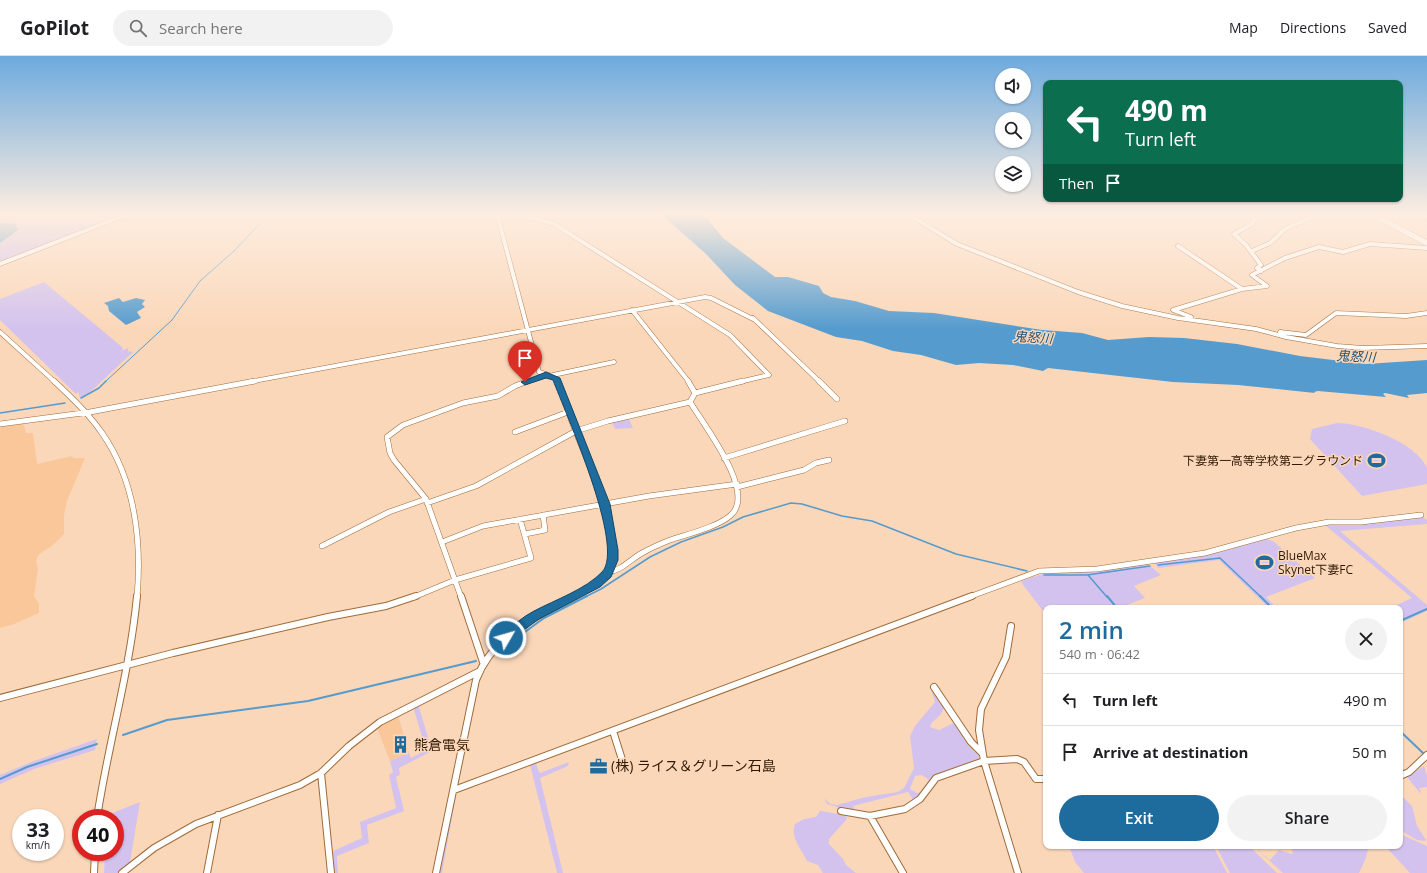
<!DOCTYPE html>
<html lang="en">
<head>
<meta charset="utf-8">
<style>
  :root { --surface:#fff; --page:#f2f2f2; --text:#202124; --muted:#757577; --line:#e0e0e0; --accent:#1e6c9e }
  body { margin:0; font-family:"Open Sans","Noto Sans JP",sans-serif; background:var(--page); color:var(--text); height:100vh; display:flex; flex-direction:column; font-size:15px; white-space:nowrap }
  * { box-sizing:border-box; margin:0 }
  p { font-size:13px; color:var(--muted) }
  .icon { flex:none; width:22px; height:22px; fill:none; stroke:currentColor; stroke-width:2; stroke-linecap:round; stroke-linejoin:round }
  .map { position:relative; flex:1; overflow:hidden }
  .details { position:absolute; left:1043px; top:549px; width:360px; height:244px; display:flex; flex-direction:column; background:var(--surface); border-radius:8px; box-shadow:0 1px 3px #0004 }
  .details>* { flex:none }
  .guide { position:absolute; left:1043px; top:24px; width:360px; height:122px; border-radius:8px; box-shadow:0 1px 3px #0004; background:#0b6e4f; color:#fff; overflow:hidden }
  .tools { position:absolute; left:995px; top:12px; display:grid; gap:8px }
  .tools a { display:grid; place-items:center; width:36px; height:36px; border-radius:50%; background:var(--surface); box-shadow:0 1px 3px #0004; font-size:20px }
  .speed { position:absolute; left:12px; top:753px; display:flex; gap:8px; font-size:20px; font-weight:700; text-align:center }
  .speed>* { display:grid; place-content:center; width:52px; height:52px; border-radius:50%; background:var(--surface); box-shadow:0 1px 3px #0004; line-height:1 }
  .speed small { font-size:10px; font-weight:400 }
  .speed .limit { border:6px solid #d22; background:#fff; color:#111 }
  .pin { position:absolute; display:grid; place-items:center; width:34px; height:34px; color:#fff; margin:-41px -17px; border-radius:50% 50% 50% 0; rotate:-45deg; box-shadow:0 0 4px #0007 }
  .pin .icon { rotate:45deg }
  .me { position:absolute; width:44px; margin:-22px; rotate:52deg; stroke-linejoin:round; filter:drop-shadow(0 0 3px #0008) }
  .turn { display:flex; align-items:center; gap:14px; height:84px; padding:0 16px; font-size:18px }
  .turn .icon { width:52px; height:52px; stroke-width:2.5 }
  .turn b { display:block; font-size:28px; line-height:34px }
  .then { display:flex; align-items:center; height:38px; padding:0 16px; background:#0003; gap:8px; font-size:15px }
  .round { display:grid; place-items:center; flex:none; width:42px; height:42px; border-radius:21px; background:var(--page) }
  .summary { display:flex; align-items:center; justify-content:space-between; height:68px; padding:0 16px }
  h1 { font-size:24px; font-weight:600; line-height:30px; color:var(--accent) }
  .primary-button { display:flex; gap:8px; margin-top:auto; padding:8px 16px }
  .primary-button a { flex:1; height:46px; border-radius:24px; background:var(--accent); color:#fff; font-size:16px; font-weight:600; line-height:46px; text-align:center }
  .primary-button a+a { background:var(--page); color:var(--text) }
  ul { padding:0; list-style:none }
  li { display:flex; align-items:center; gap:12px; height:52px; padding:0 16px; border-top:1px solid var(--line) }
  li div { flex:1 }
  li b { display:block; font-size:15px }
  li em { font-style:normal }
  header { display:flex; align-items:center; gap:24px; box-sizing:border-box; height:56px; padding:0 20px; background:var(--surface); border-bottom:1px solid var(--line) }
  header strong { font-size:19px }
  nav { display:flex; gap:22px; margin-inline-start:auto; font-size:14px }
  .search { width:280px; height:36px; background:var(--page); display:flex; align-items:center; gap:10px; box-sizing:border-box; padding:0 14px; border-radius:22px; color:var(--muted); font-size:15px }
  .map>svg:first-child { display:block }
  .built { fill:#fac79a }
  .green { fill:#d3c2ee; fill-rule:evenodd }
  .water { fill:#559bce }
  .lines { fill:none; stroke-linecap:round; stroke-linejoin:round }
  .stream-far2 { stroke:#559bce; stroke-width:1 }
  .stream-far1 { stroke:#559bce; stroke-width:1.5 }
  .stream { stroke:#559bce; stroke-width:2 }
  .minor-far2-casing { stroke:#a06b39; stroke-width:5 }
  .minor-far1-casing { stroke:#a06b39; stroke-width:6 }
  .minor-casing { stroke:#a06b39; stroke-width:8 }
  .major-casing { stroke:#a06b39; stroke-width:6 }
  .minor-far2 { stroke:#fff; stroke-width:4 }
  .minor-far1 { stroke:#fff; stroke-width:5 }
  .minor { stroke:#fff; stroke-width:6 }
  .major { stroke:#fff; stroke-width:5.5 }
  .route { fill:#1e6c9e; stroke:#144667 }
  .labels { text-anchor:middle; stroke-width:3; stroke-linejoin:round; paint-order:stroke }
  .poi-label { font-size:12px; fill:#301a05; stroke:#fbd7b9; text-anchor:end }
  .water-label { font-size:13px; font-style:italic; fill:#1f5276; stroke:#fbd7b9 }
  .near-poi-label { font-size:14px; fill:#301a05; stroke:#fbd7b9; text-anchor:start }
</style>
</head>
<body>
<header>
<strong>GoPilot</strong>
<div class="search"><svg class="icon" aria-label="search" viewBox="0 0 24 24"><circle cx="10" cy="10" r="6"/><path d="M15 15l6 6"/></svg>Search here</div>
<nav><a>Map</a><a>Directions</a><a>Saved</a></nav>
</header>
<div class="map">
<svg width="1427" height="817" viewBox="0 0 1427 817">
  <rect width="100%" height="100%" fill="#fbd7b9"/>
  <path class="built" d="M23 365 26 377H33L37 408 72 400 73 402H85L67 445 64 459V478L53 489 38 499 36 505 38 513 34 540 39 548V557L14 568 0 572V370Z
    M398 659 409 697 390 705 377 672 380 666Z"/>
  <path class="green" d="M0 158H124L0 206Z
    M44 226 122 291 123 294 117 297 128 292V295L133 296 91 335 81 341 79 340V336L76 338 0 264V243Z
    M628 361 633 372 615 373 612 366Z
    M1337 367C1362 367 1416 386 1427 412 1427 416 1427 423 1427 428L1362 440 1310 383 1312 373Z
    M1422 461 1427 464V468L1340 475 1427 549V555L1400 567V552H1390L1412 542 1325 469 1359 467Z
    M1266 483 1273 485 1315 522 1266 541 1277 552H1269L1219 504 1158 512 1155 507 1216 497Z
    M1148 508 1161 519 1134 530 1145 542 1119 552H1046V559L1021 526 1024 524 1046 517Z
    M930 630H932L946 653H943C941 662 932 663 930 671L939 674 956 666 978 697 979 704 946 715 914 745 908 736 853 750 855 756 827 748 824 742 830 748 837 749 866 741 898 736 904 732 914 712 910 680 915 670 935 646ZM922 719 929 724 921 736 917 737 910 733 915 720Z
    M418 648 432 695 399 712 400 719 396 721 404 755 367 769 369 787 337 800 338 817H333L331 796 362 782 360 766 396 752 389 719 393 716 390 705 409 697 411 702 426 694 413 650Z
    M97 683 95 694 34 713 0 728V719L34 705Z
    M569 706 568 710 540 722 563 817H557L530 709 536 707 539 716 540 717Z
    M1424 710 1427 720V731L1419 732 1421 736 1420 737 1407 721Z
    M1400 738 1412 750 1417 770 1426 784 1425 785 1417 784 1400 774Z
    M456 739 442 817H439L455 740Z
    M140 746 130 806 117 817H104L105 796H115V762H107V759Z
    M820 755 845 759 847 763 829 783V788L843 803 846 809 856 817H823L818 809 807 805C801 792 790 782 795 768L804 763 816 761Z
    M1400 778 1427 790V817H1410L1385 790H1400Z
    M1069 790H1213L1227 817H1084L1075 806Z
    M1216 790H1249L1277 817H1230Z
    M1253 790 1270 804 1279 794 1292 798 1293 796 1290 790H1368C1368 800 1363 808 1359 817H1283Z"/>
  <path class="water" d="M703 158 723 182 775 221H788L819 230 823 237 831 241 855 245 889 255 934 257 1042 274 1082 277 1108 284 1149 281 1184 282 1237 288 1300 300 1366 308 1427 304V337L1407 339 1409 342 1385 337 1383 338 1386 341 1318 335 1314 336 1315 337 1238 329 1173 326 1048 312 1043 315 1013 309 979 307 956 309 921 299 893 295 862 285 836 281 768 255 735 229 706 198 661 158Z
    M0 167 15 168 18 174 0 187Z
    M119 242 123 246 136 242 145 244 142 248 145 251 137 256 141 262 126 269 109 255 108 250 104 247Z"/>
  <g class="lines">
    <path class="stream-far2" d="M105 326 172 264 200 225 234 195 269 158"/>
    <path class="stream-far1" d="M81 342 99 332 106 325
      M0 357 65 347
      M1158 509 1220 502 1261 541
      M1044 519H1087L1150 510
      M1088 519 1107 541
      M585 541 601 533 650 501 681 486 723 471 743 461 791 447 802 448 842 460 872 465 956 498 1027 515"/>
    <path class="stream" d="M1107 540 1117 552
      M1260 540 1272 552
      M1400 565 1427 553
      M503 592 544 562 587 540
      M1400 675 1424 698
      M123 679 167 664 308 645 476 605
      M0 723 27 711 97 688"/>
    <defs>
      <path id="minor-far2" d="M497 158 539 316 555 321 557 326
        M519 158 554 168 730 279 769 319
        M908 158 957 188 1078 236 1122 250 1178 262 1256 273 1286 281 1337 290 1363 292 1427 290
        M1251 158 1254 164 1252 168 1234 178 1246 189 1261 209 1257 212 1261 215
        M1178 190 1242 233 1173 254 1191 261
        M1252 195 1270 187 1285 173 1319 158
        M0 208 128 158
        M1242 233 1267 230 1252 219 1285 202 1319 191 1343 196 1370 188 1427 192
        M632 254 689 326
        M753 262 820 326
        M0 276 55 326
        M1280 276 1306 279 1336 257 1406 260 1427 257
        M553 319 614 306
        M249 326 705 241 711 242 755 264
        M525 326 545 319
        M739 326 769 319"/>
      <path id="minor-far1" d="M54 325C71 341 89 358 102 377 135 424 142 485 137 541
        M557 325C564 340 568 356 574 371 585 399 623 485 610 511 604 525 586 534 573 541
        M688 325 695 337
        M819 325 837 343
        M0 368 90 356 255 325
        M515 376 568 356
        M724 402 845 365
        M737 431 804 414 816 407 829 404
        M427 447 476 430 576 375 608 365 690 346 695 337 743 325
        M525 478 545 474 543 459
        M442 486 483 470 649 440 737 428
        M322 490 389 456 426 443
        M608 516C621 515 631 503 642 497 651 492 660 488 670 484 688 478 718 471 731 459 757 436 703 368 690 346
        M414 541 455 524 531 502 520 463
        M461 541 426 443 394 404 390 397 387 381 403 369 463 347 498 340 515 330 528 325
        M969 541 1039 515 1097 513 1205 497 1296 472 1329 466H1361L1421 459"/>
      <path id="minor" d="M461 540 483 606
        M1011 570 1006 601 981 653 979 674 984 705 1018 817
        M934 631 971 686 982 697
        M0 642 173 597 328 561 386 550 416 540
        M613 675 624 710
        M321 717 331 817
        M1400 720 1409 716 1427 699
        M454 734 972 540
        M841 755 870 760 905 753 920 743 936 722 984 705 1017 703 1024 706 1036 723H1046
        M870 760 903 817
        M97 762C108 688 130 615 137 540
        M94 817 95 796
        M122 817 154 792 196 768 300 729 321 717 349 690 380 666 478 616
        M207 817 218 759
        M436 817 476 624C493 579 535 561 575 540"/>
      <path id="major" d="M1372 158 1427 187"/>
    </defs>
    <use href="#minor-far2" class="minor-far2-casing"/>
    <use href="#minor-far1" class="minor-far1-casing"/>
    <use href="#minor" class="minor-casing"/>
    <use href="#major" class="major-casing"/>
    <use href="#minor-far2" class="minor-far2"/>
    <use href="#minor-far1" class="minor-far1"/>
    <use href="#minor" class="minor"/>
    <use href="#major" class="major"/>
  </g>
  <linearGradient id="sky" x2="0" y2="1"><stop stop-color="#6daade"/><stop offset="0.58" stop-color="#fdede0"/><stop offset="1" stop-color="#fdede0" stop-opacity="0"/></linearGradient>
  <rect width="1427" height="273" fill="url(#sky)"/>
  <path class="route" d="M546 316 560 322 610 448 618 494V504L611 521 600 531 539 563 506 587 502 585 500 582 502 578C512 571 522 561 534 555 555 544 586 533 602 516 626 491 565 356 553 324L546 322 525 329 521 326Z"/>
  <defs>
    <symbol id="stadium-bare" viewBox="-9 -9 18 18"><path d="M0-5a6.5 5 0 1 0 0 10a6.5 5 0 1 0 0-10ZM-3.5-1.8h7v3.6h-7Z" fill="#1e6c9e" stroke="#fbd7b9" stroke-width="2.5" paint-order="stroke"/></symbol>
    <symbol id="building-bare" viewBox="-9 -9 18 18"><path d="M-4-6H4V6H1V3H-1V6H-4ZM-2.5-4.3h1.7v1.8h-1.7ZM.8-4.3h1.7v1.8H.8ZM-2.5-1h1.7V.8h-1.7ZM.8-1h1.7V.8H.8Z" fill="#1e6c9e" stroke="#fbd7b9" stroke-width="2.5" paint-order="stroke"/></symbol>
    <symbol id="office-bare" viewBox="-9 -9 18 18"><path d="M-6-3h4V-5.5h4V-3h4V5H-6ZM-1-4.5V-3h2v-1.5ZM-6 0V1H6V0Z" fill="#1e6c9e" stroke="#fbd7b9" stroke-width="2.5" paint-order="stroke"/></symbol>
  </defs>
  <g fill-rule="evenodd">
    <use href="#stadium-bare" x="1364" y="392" width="25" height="25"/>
    <use href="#stadium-bare" x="1252" y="494" width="25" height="25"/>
    <use href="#building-bare" x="388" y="676" width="25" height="25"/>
    <use href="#office-bare" x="586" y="698" width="25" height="25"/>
  </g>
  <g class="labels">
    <g class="poi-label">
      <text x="1363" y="409">下妻第一高等学校第二グラウンド</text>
      <text x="1278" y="504" text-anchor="start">BlueMax<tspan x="1278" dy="14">Skynet下妻FC</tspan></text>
    </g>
    <g class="water-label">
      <text transform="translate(1033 281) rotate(4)" y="5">鬼怒川</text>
      <text transform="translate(1356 300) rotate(3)" y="5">鬼怒川</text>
    </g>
    <g class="near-poi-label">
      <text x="414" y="694">熊倉電気</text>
      <text x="611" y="715">(株) ライス＆グリーン石島</text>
    </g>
  </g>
</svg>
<div class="tools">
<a><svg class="icon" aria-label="sound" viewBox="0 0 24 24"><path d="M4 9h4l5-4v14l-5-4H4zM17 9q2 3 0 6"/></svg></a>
<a><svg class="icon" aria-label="search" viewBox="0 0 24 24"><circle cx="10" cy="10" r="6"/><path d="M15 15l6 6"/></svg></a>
<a><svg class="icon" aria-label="layers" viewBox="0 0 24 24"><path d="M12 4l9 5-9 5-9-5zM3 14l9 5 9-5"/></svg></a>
</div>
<div class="speed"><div>33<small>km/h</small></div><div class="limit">40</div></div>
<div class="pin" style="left:525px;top:326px;background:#d93025"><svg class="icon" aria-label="arrive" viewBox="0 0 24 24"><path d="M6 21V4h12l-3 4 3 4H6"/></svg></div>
<svg class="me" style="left:506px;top:582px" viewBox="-20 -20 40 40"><circle r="17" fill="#1e6c9e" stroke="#fff" stroke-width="3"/><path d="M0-11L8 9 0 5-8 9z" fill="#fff"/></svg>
<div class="guide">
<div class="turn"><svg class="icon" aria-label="left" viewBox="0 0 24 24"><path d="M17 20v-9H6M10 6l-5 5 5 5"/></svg><div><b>490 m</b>Turn left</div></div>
<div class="then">Then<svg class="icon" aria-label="arrive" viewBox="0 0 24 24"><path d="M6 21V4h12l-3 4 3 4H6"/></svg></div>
</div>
<section class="details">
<div class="summary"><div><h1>2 min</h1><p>540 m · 06:42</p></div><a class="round"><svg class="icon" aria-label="close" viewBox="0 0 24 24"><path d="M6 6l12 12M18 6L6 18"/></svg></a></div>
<ul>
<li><svg class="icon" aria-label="left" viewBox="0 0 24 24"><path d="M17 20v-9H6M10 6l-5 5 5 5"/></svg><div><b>Turn left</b></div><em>490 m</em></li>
<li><svg class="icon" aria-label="arrive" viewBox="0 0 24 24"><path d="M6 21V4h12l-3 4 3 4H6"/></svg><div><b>Arrive at destination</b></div><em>50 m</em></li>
</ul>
<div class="primary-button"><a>Exit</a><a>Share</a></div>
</section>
</div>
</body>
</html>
